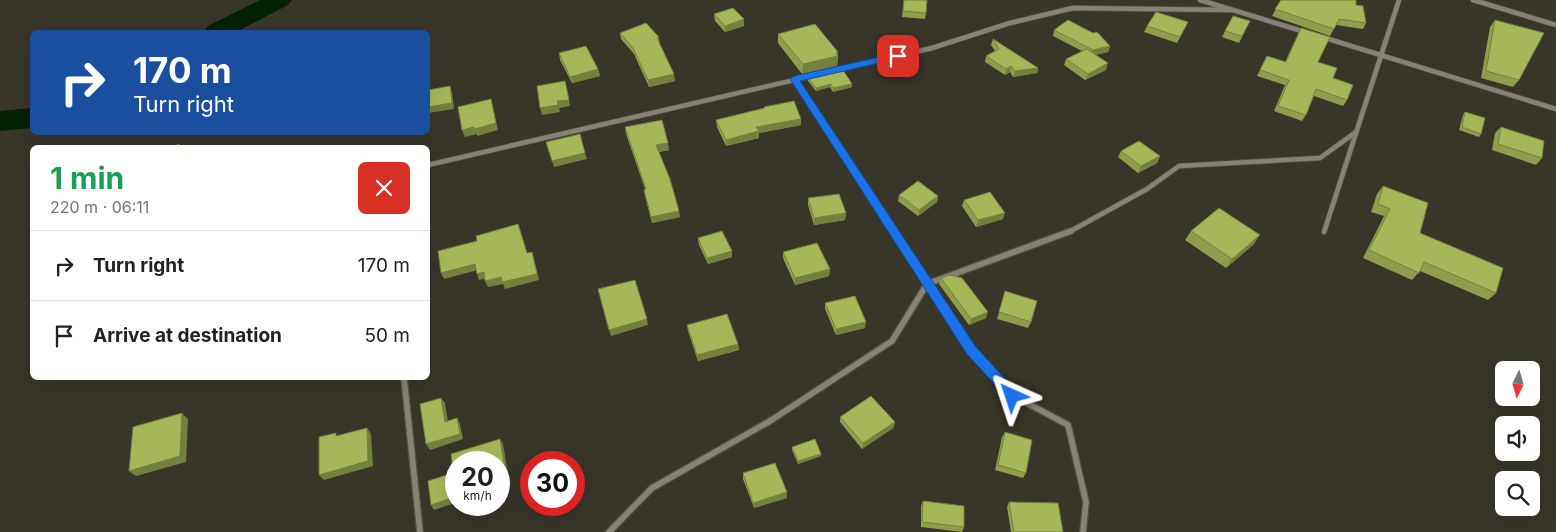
<!DOCTYPE html>
<html lang="en">
<head>
<meta charset="utf-8">
<style>
  :root { --surface:#fff; --page:#f2f2f2; --text:#222; --muted:#767676; --line:#e0e0e0 }
  body { margin:0; font-family:Inter,sans-serif; background:var(--page); color:var(--text); height:100vh; display:flex; flex-direction:column; font-size:19px; white-space:nowrap }
  * { box-sizing:border-box; margin:0 }
  p { font-size:16px; color:var(--muted) }
  .icon { flex:none; width:28px; height:28px; fill:none; stroke:currentColor; stroke-width:2; stroke-linecap:round; stroke-linejoin:round }
  .map { position:relative; flex:1; overflow:hidden }
  .drawer { position:absolute; left:30px; top:145px; width:400px; height:235px; display:flex; flex-direction:column; background:var(--surface); border-radius:8px; box-shadow:0 5px 20px #0002 }
  .drawer>* { flex:none }
  .top-card { position:absolute; left:30px; top:30px; width:400px; height:105px; border-radius:8px; box-shadow:0 5px 20px #0002; background:#1a4fa0; color:#fff; overflow:hidden }
  .needle { width:32px; rotate:185deg }
  .fabs { position:absolute; left:1495px; top:361px; display:grid; gap:10px }
  .fabs a { display:grid; place-items:center; width:45px; height:45px; border-radius:8px; background:var(--surface); box-shadow:0 5px 20px #0002; font-size:25px }
  .speed { position:absolute; left:445px; top:451px; display:flex; gap:10px; font-size:25px; font-weight:700; text-align:center }
  .speed>* { display:grid; place-content:center; width:65px; height:65px; border-radius:50%; background:var(--surface); box-shadow:0 5px 20px #0002; line-height:1 }
  .speed small { font-size:12px; font-weight:400 }
  .speed .limit { border:8px solid #d22; background:#fff; color:#111 }
  .pin { position:absolute; display:grid; place-items:center; width:42px; height:42px; color:#fff; margin:-21px; border-radius:10px; box-shadow:0 2px 8px #0006 }
  .me { position:absolute; width:55px; margin:-28px; rotate:318deg; stroke-linejoin:round; filter:drop-shadow(0 0 4px #0008) }
  .turn { display:flex; align-items:center; gap:18px; height:105px; padding:0 20px; font-size:22px }
  .turn .icon { width:65px; height:65px; stroke-width:2.5 }
  .turn b { display:block; font-size:35px; line-height:42px }
  .round { display:grid; place-items:center; flex:none; width:52px; height:52px; border-radius:8px; background:var(--page) }
  .headline { display:flex; align-items:center; justify-content:space-between; height:85px; padding:0 20px }
  h1 { font-size:30px; font-weight:700; line-height:38px; color:#1e9e55 }
  ul { padding:0; list-style:none }
  li { display:flex; align-items:center; gap:15px; height:70px; padding:0 20px; border-top:1px solid var(--line) }
  li div { flex:1 }
  li b { display:block; font-size:19px }
  li em { font-style:normal }
  .map>svg:first-child { display:block }
  .lines { fill:none; stroke-linecap:round; stroke-linejoin:round }
  .river { fill:#042100; fill-rule:evenodd }
  .street-far1-casing { stroke:#555248; stroke-width:6 }
  .street-casing { stroke:#555248; stroke-width:8 }
  .street-far1 { stroke:#868375; stroke-width:4.5 }
  .street { stroke:#868375; stroke-width:5.5 }
  .wall { fill:#8f9d4d }
  .shaded-wall { fill:#74803e }
  .building { fill:#a6b759; stroke:#74803e }
  .route { fill:#1a73e8; stroke:#114b97 }
</style>
</head>
<body>
<div class="map">
<svg width="1556" height="532" viewBox="0 0 1556 532">
  <rect width="100%" height="100%" fill="#383529"/>
  <g class="lines">
    <path class="river" d="M260 0H292L288 5 236 32H204L208 26Z
      M32 108V128L0 131V111Z"/>
    <defs>
      <path id="street-far1" d="M1200 0 1305 32
        M1473 0 1556 25
        M1322 37 1556 109
        M794 79 894 232
        M428 165 932 48 1010 23 1073 8 1232 10
        M1069 232 1147 189 1179 166 1320 158 1356 132
        M1324 232 1399 0"/>
      <path id="street" d="M894 231 972 351 1012 395 1068 425 1086 502 1083 532
        M404 378 420 532
        M609 532 652 488 770 421 892 341 927 284 1071 231"/>
    </defs>
    <use href="#street-far1" class="street-far1-casing"/>
    <use href="#street" class="street-casing"/>
    <use href="#street-far1" class="street-far1"/>
    <use href="#street" class="street"/>
  </g>
  <path class="wall" d="M904 0 926 13 925 19 902 17Z
    M1281 0 1356 5 1366 23 1363 29 1336 25 1330 36 1272 16Z
    M714 14 744 19V26L725 32 715 21Z
    M1495 20 1519 80 1513 87 1481 78 1490 27Z
    M1250 21 1239 43 1222 37 1225 31Z
    M1188 22 1177 43 1144 32 1147 26Z
    M1301 28 1318 62 1333 78 1347 100 1343 106 1314 96 1306 115 1302 121 1274 111 1285 85 1257 76 1267 56 1285 62Z
    M1054 30 1110 46 1108 52 1095 55 1106 70 1085 80 1064 65 1066 59 1082 51 1053 36Z
    M620 33 660 44H659L675 81 649 87 634 54 621 39Z
    M778 34 838 56 837 66 802 74 778 43Z
    M993 39 1038 68 1037 73 1013 77 1010 72 1005 75 985 62 986 56 995 51 991 45Z
    M559 53 598 69 600 76 572 83 560 60Z
    M808 78 852 87 833 92 830 87 816 91 808 81Z
    M764 107 801 119V125L759 133V138L726 146 717 127 716 120 764 108Z
    M1465 112 1481 134 1479 137 1459 130 1463 115Z
    M625 127 669 150 659 152 680 217 652 223 645 196 644 190 645 189 626 134Z
    M1501 127 1542 158 1536 165 1492 150 1495 133Z
    M1121 151 1160 156 1157 163 1138 173 1118 157Z
    M1383 186 1420 233 1496 293 1488 300 1420 271 1412 280 1363 258 1384 216 1371 212 1377 194Z
    M899 195 938 196 937 202 918 216 898 201Z
    M808 198 846 213 845 220 814 225 808 205Z
    M964 200 1003 219 976 227 962 206Z
    M1191 231 1254 244 1226 268 1185 240Z
    M698 238 732 257 708 264 699 245Z
    M783 252 830 269 829 276 795 285 783 258Z
    M941 278 986 318 969 325 939 284Z
    M1005 291 1031 322 1028 328 997 319Z
    M825 303 865 328 836 335 825 309Z
    M687 325 738 344 739 350 698 361 688 331Z
    M840 417 895 422 893 428 862 449 840 422Z
    M1005 432 1026 473 1023 478 995 470 1002 437Z
    M792 447 821 456 798 464 792 450Z
    M743 473 787 498 754 508 743 479Z
    M923 501 964 527 962 532 921 527V506Z
    M1009 502 1063 532H1011L1007 507Z"/>
  <path class="shaded-wall" d="M744 19V26L725 32V26Z
    M659 37 660 44 657 45V38Z
    M1110 46 1108 52 1091 56 1093 50Z
    M838 52 837 66 802 74 803 64Z
    M1108 63 1106 70 1085 80 1088 74Z
    M1011 66 1010 72 1005 75 1006 69Z
    M1038 68 1037 73 1013 77 1015 71Z
    M598 69 600 76 572 83 570 77Z
    M674 74 675 81 649 87 648 80Z
    M831 84 830 87 816 91V88Z
    M852 84V87L833 92V88Z
    M450 86 452 92 454 109 428 113V107Z
    M567 88 570 106 559 108 560 112 542 115 540 108Z
    M491 99 498 130 477 136V134L465 137 462 130Z
    M801 119V125L759 133V138L726 146V140L756 127Z
    M668 143 669 150 657 152 656 145Z
    M585 153 587 159 554 167 552 161Z
    M1160 156 1157 163 1138 173 1141 166Z
    M938 196 937 202 918 216 919 210Z
    M679 211 680 217 652 223 651 217Z
    M846 213 845 220 814 225V218Z
    M1005 213 1003 219 976 227 978 220Z
    M1260 235 1254 244 1226 268 1232 259Z
    M732 251V257L708 264 707 258Z
    M532 252 539 280 505 289 503 284 488 287 485 281Z
    M475 264 478 270 444 279 441 273Z
    M830 269 829 276 795 285V278Z
    M484 272 487 278 479 280 477 274Z
    M988 312 986 318 969 325 971 319Z
    M647 319 648 325 611 336 609 330Z
    M866 322 865 328 836 335V329Z
    M738 344 739 350 698 361 697 355Z
    M441 398 445 403 449 428 445 422Z
    M182 413 188 419 186 462 136 476 129 471Z
    M457 418 460 424 463 439 430 450 426 444Z
    M895 422 893 428 862 449 863 443Z
    M367 428 371 434 373 466 324 480 319 475Z
    M500 439 503 444 509 480 499 483Z
    M821 454V456L798 464V461Z
    M456 490V495L451 497 452 504 434 510 431 505 448 492Z
    M787 492V498L754 508 753 503Z"/>
  <path class="building" d="M904 0H927L926 13 903 11Z
    M1281 0H1356V5L1363 6 1366 23 1339 19 1334 29 1275 9Z
    M733 8 744 19 725 26 714 14Z
    M1156 12 1188 22 1180 37 1147 26Z
    M1233 16 1250 21 1242 36 1225 31Z
    M1068 20 1093 33 1097 32 1110 46 1093 50 1054 30Z
    M1495 20 1544 33 1519 80 1486 71Z
    M646 23 659 37 657 38 674 74 648 80 633 48 620 33Z
    M815 24 838 52 836 53 838 56 803 64 778 34Z
    M1301 28 1330 37 1318 62 1337 68 1333 78 1353 85 1347 100 1316 89 1306 115 1278 106 1289 80 1260 70 1267 56 1286 62Z
    M993 39 1038 68 1015 71 1011 66 1006 69 986 56 999 49Z
    M586 46 598 69 570 77 559 53Z
    M1087 49 1108 63 1088 74 1066 59Z
    M843 70 852 84 833 88 831 84 816 88 808 78Z
    M565 81 569 100 557 101 558 105 540 108 537 86Z
    M450 86 452 103 428 107V90Z
    M491 99 496 123 475 129 474 127 462 130 458 107Z
    M794 101 801 119 756 127 759 131 726 140 716 120 765 108 764 107Z
    M1465 112 1485 118 1481 134 1462 127Z
    M662 120 668 143 656 145 670 179 679 211 651 217 644 190 646 189 625 127Z
    M1501 127 1544 141 1542 158 1498 144Z
    M580 134 585 153 552 161 546 142Z
    M1139 141 1160 156 1141 166 1121 151Z
    M179 144 180 148H171Z
    M918 181 938 196 919 210 899 195Z
    M1383 186 1428 203 1420 233 1503 268 1496 293 1424 262 1419 273 1369 250 1390 209 1378 204Z
    M990 192 1005 213 978 220 964 200Z
    M839 194 846 213 814 218 808 198Z
    M1219 208 1260 235 1232 259 1191 231Z
    M518 224 527 253 532 252 537 274 502 282 501 277 485 281 484 272 477 274 475 264 441 273 438 251 477 241 476 236Z
    M722 231 732 251 707 258 698 238Z
    M817 243 830 269 795 278 783 252Z
    M950 275 962 278 988 312 971 319 941 278Z
    M635 280 647 319 609 330 598 289Z
    M1005 291 1037 301 1031 322 999 312Z
    M855 296 866 322 836 329 825 303Z
    M727 314 738 344 697 355 687 325Z
    M871 396 895 422 863 443 840 417Z
    M441 398 445 422 457 418 460 434 426 444 420 404Z
    M182 413 180 456 129 471 133 427Z
    M367 428 368 461 319 475V437L336 433V436Z
    M1005 432 1032 440 1026 473 998 465Z
    M500 439 506 475 499 477V462H456V490L448 492 449 499 431 505 428 481 453 473 451 454Z
    M815 439 821 454 798 461 792 447Z
    M775 463 787 492 753 503 743 473Z
    M923 501 964 506V527L922 522Z
    M1009 502 1058 503 1063 532H1014Z"/>
  <path class="route" d="M898 53 901 54V58L800 81 976 347 1017 392 1019 396 1017 399 1012 401 1008 399 967 354 790 79 794 76Z"/>
</svg>
<div class="fabs">
<a><svg class="needle" viewBox="-14 -14 28 28"><path d="M0-13l5 13h-10z" fill="#e53935"/><path d="M0 13l5-13h-10z" fill="#767676"/></svg></a>
<a><svg class="icon" aria-label="sound" viewBox="0 0 24 24"><path d="M4 9h4l5-4v14l-5-4H4zM17 9q2 3 0 6"/></svg></a>
<a><svg class="icon" aria-label="search" viewBox="0 0 24 24"><circle cx="10" cy="10" r="6"/><path d="M15 15l6 6"/></svg></a>
</div>
<div class="speed"><div>20<small>km/h</small></div><div class="limit">30</div></div>
<div class="pin" style="left:898px;top:56px;background:#d93025"><svg class="icon" aria-label="arrive" viewBox="0 0 24 24"><path d="M6 21V4h12l-3 4 3 4H6"/></svg></div>
<svg class="me" style="left:1012px;top:396px" viewBox="-20 -20 40 40"><path d="M0-17L14 15 0 8-14 15z" fill="#1a73e8" stroke="#fff" stroke-width="4"/></svg>
<div class="top-card">
<div class="turn"><svg class="icon" aria-label="right" viewBox="0 0 24 24"><path d="M7 20v-9h11M14 6l5 5-5 5"/></svg><div><b>170 m</b>Turn right</div></div>
</div>
<section class="drawer">
<div class="headline"><div><h1>1 min</h1><p>220 m · 06:11</p></div><a class="round" style="background:#d93025;color:#fff"><svg class="icon" aria-label="close" viewBox="0 0 24 24"><path d="M6 6l12 12M18 6L6 18"/></svg></a></div>
<ul>
<li><svg class="icon" aria-label="right" viewBox="0 0 24 24"><path d="M7 20v-9h11M14 6l5 5-5 5"/></svg><div><b>Turn right</b></div><em>170 m</em></li>
<li><svg class="icon" aria-label="arrive" viewBox="0 0 24 24"><path d="M6 21V4h12l-3 4 3 4H6"/></svg><div><b>Arrive at destination</b></div><em>50 m</em></li>
</ul>
</section>
</div>
</body>
</html>
